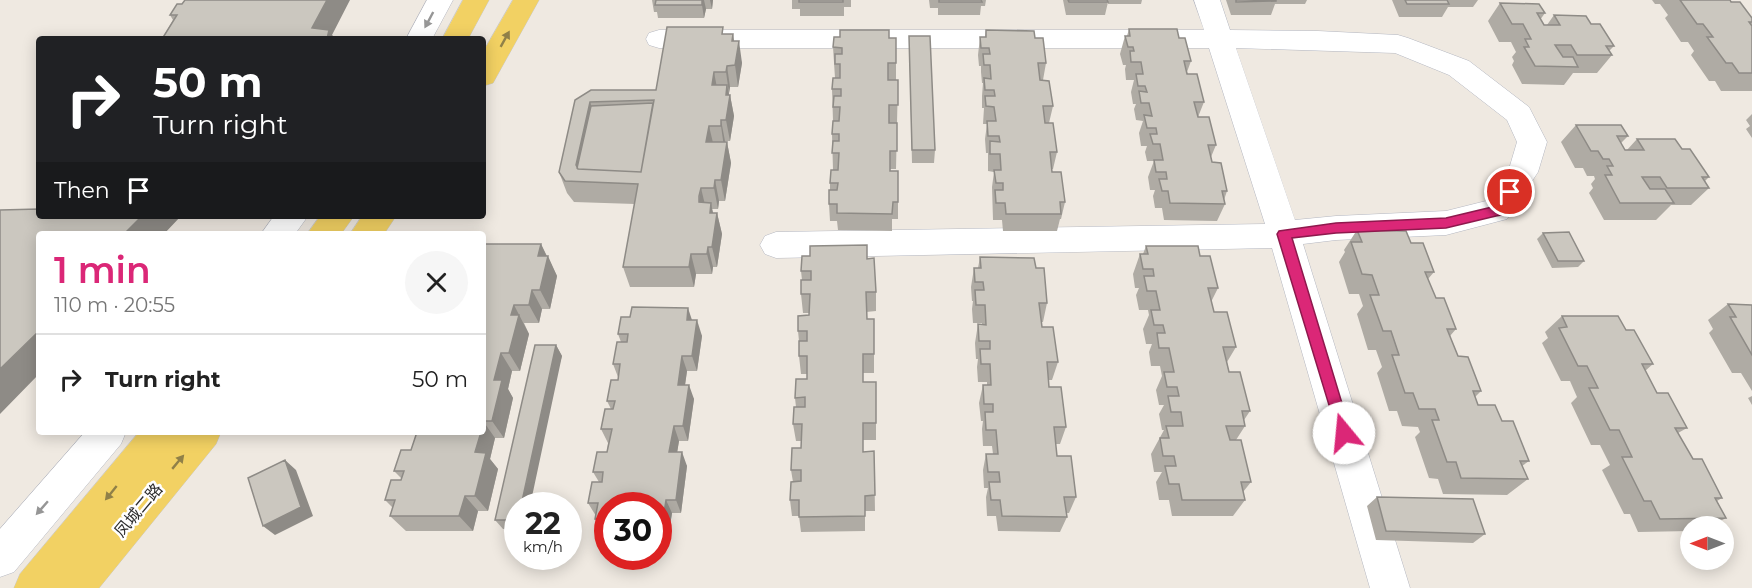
<!DOCTYPE html>
<html lang="en">
<head>
<meta charset="utf-8">
<style>
  :root { --surface:#fff; --page:#f6f6f6; --text:#222; --muted:#767676; --line:#e0e0e0; --accent:#db2777 }
  body { margin:0; font-family:Montserrat,"Noto Sans SC",sans-serif; background:var(--page); color:var(--text); height:100vh; display:flex; flex-direction:column; font-size:22px; white-space:nowrap }
  * { box-sizing:border-box; margin:0 }
  p { font-size:20px; color:var(--muted) }
  .icon { flex:none; width:33px; height:33px; fill:none; stroke:currentColor; stroke-width:2; stroke-linecap:round; stroke-linejoin:round }
  .map { position:relative; flex:1; overflow:hidden }
  .sheet { position:absolute; left:36px; top:231px; width:450px; height:204px; display:flex; flex-direction:column; background:var(--surface); border-radius:6px; box-shadow:0 3px 15px #0003 }
  .sheet>* { flex:none }
  .guide { position:absolute; left:36px; top:36px; width:450px; height:183px; border-radius:6px; box-shadow:0 3px 15px #0003; background:#202124; color:#fff; overflow:hidden }
  .needle { width:39px; rotate:270deg }
  .fabs { position:absolute; left:1680px; top:516px; display:grid; gap:12px }
  .fabs a { display:grid; place-items:center; width:54px; height:54px; border-radius:50%; background:var(--surface); box-shadow:0 3px 15px #0003; font-size:30px }
  .speed { position:absolute; left:504px; top:492px; display:flex; gap:12px; font-size:30px; font-weight:700; text-align:center }
  .speed>* { display:grid; place-content:center; width:78px; height:78px; border-radius:50%; background:var(--surface); box-shadow:0 3px 15px #0003; line-height:1 }
  .speed small { font-size:15px; font-weight:400 }
  .speed .limit { border:9px solid #d22; background:#fff; color:#111 }
  .pin { position:absolute; display:grid; place-items:center; width:51px; height:51px; color:#fff; margin:-26px; border:3px solid #fff; border-radius:50%; box-shadow:0 2px 6px #0007 }
  .me { position:absolute; width:66px; margin:-33px; rotate:343deg; stroke-linejoin:round; filter:drop-shadow(0 0 4px #0008) }
  .turn { display:flex; align-items:center; gap:21px; height:126px; padding:0 18px; font-size:27px }
  .turn .icon { width:78px; height:78px; stroke-width:2.5 }
  .turn b { display:block; font-size:42px; line-height:51px }
  .then { display:flex; align-items:center; height:57px; padding:0 18px; background:#0003; gap:12px; font-size:22px }
  .round { display:grid; place-items:center; flex:none; width:63px; height:63px; border-radius:32px; background:var(--page) }
  .headline { display:flex; align-items:center; justify-content:space-between; height:102px; padding:0 18px }
  h1 { font-size:36px; font-weight:600; line-height:45px; color:var(--accent) }
  ul { padding:0; list-style:none }
  li { display:flex; align-items:center; gap:18px; height:90px; padding:0 18px; border-top:2px solid var(--line) }
  li div { flex:1 }
  li b { display:block; font-size:22px }
  li em { font-style:normal }
  .map>svg:first-child { display:block }
  .lines { fill:none; stroke-linecap:round; stroke-linejoin:round }
  .minor-casing { stroke:#b4b7c1; stroke-width:1 }
  .major-casing { stroke:#c9c9c9; stroke-width:1 }
  .minor { fill:#fff; fill-rule:evenodd }
  .major { fill:#f2d163; fill-rule:evenodd }
  .wall { fill:#afaba4 }
  .shaded-wall { fill:#8e8b86 }
  .building { fill:#cbc7bf; stroke:#8e8b86; stroke-width:1.5; fill-rule:evenodd }
  .oneway { fill:#969696 }
  .oneway2 { fill:#908048 }
  .route { fill:#db2777; stroke:#8e194d; stroke-width:1.5 }
  .labels { text-anchor:middle; stroke-width:5; stroke-linejoin:round; paint-order:stroke }
  .street-label { font-size:16px; fill:#2e2e2e; stroke:#fff }
</style>
</head>
<body>
<div class="map">
<svg width="1752" height="588" viewBox="0 0 1752 588">
  <rect width="100%" height="100%" fill="#efe9e1"/>
  <g class="lines">
    <defs>
      <path id="minor" d="M427 0H453L432 39H406Z
        M1194 0H1220L1230 30 1318 31 1398 35 1408 38 1469 61 1529 107 1547 142 1538 172 1507 219 1446 235 1336 240 1303 244 1410 588H1370L1272 248 776 258 765 254 760 245 765 236 776 232 1265 224 1209 48H659L649 45 646 39 649 33 659 30H1204ZM1236 48 1395 53 1449 75 1507 120 1517 142 1509 169 1486 201 1446 211 1336 216 1295 220Z
        M274 216H308L295 234H261Z
        M85 432H126L121 444 14 572 0 577V529Z"/>
      <path id="major" d="M463 0H489L468 39H442Z
        M513 0H539L493 83 483 86V52Z
        M320 216H354L341 234H307Z
        M362 216H396L384 234H350Z
        M139 432H221L216 444 99 588H14L20 574Z"/>
    </defs>
    <use href="#minor" class="minor-casing"/>
    <use href="#major" class="major-casing"/>
    <use href="#minor" class="minor"/>
    <use href="#major" class="major"/>
  </g>
  <path class="wall" d="M652 0H713L712 9H706L704 18H658L657 12H654Z
    M792 0H851V7H844V16H800V9H792Z
    M929 0H986L985 6H981L980 15H938V8H930Z
    M1063 0H1142L1141 4H1108V2L1105 15H1066Z
    M1226 0H1307L1305 4H1275L1271 15H1231Z
    M1392 0H1478L1473 7H1448L1442 17H1399Z
    M1652 0H1730L1752 18V91H1721L1715 81H1709L1691 55 1694 51 1688 42H1681L1665 18 1668 15 1660 4H1655Z
    M1500 3 1545 13 1540 20 1544 25H1547L1554 15 1591 24 1614 46 1609 51 1612 55 1597 73H1573L1564 85 1522 84 1512 65 1514 61 1512 57 1516 52 1511 42H1499L1488 21Z
    M182 4 332 35 335 39H162L173 20 170 15Z
    M1129 29 1179 38 1191 61 1187 72 1204 102 1198 117 1216 145 1211 157 1212 162 1227 191 1224 200 1225 204 1217 221 1164 220 1162 208H1155L1153 196 1155 190H1150L1148 177 1154 161H1147L1145 152 1147 146H1141L1139 133 1143 121 1136 120 1134 109 1136 104H1133L1131 92 1134 80H1126L1125 69 1126 65H1123L1120 54 1125 36H1127Z
    M986 30 1035 38 1046 63 1043 80 1053 106 1049 123 1057 152 1053 169H1052V172L1065 202 1061 219H1060L1057 231H1003L1002 220H993L992 187 994 172 988 171V153H986L985 139 987 124H983L984 108H982V96L983 83H982L981 72V66H979L978 55 980 37H985Z
    M724 34H733L734 41 742 63 738 87H730L729 93V95H730L734 116 730 141H725L727 142 731 163 725 201H719L718 209H712L713 213H717L722 234 717 267H713L712 274H696L694 287H630L623 267 635 204 574 202 567 193 559 172 575 100 656 90Z
    M909 36 935 150 934 163H912Z
    M889 38 896 63V80H898L897 123H889H897L896 169H890L898 202V219H892V231L838 230 837 221H830L829 204 830 190V183L833 170 832 134 833 121 832 89 835 78 833 47Z
    M1752 114V138L1746 129 1750 126 1746 120Z
    M1576 125 1628 136 1621 143 1625 150H1627L1637 139 1682 149 1709 177 1705 181 1709 188 1691 205H1671L1656 220H1604L1589 193 1593 188 1591 184 1595 179 1594 176H1587L1583 168H1575L1561 142Z
    M1357 230 1411 243 1434 272 1428 279 1436 298 1456 329 1450 336 1458 356 1481 391 1475 397 1478 405 1502 421 1529 461 1522 466 1528 479 1507 495 1443 494 1438 479 1429 478 1415 437 1420 432 1418 427 1402 426 1397 411H1389L1377 373 1382 367 1376 350H1368L1357 314 1363 306 1359 294H1349L1339 262 1345 252 1344 250Z
    M1543 233 1584 261 1578 267 1552 268 1537 239Z
    M541 244 557 276 550 309H542L539 323H524L529 334 520 371H512L508 389 513 398 504 438H495L490 459 498 469 488 511H478L473 531H406L390 516 393 508 385 500 401 480 402 479 394 471 411 450 416 434 414 432H483V251Z
    M1146 246 1200 256 1218 288 1211 302 1214 312 1236 347 1227 362 1229 372 1250 411 1244 420 1245 426 1236 440 1251 482 1243 492 1245 500 1233 516H1172L1169 500H1159L1156 482 1162 472H1154L1151 454 1164 430H1162L1159 414 1164 405H1159L1156 390 1162 376 1160 366H1151L1149 352 1152 344H1146L1143 329 1149 315 1148 310H1139L1136 295 1139 288H1135L1133 274 1140 254H1143Z
    M980 257 1036 268 1047 303 1043 322H1041L1042 327 1058 362 1052 380H1048L1049 387 1066 427 1060 444H1055L1057 456 1076 497 1069 513H1066L1067 517 1060 532 998 531 996 516H987L986 497 988 488H984L983 470 986 454H993L992 446H983L982 429 983 421H981L979 403 983 385H987V382H978L977 367 978 359H976L975 343 978 324H982V323H973L972 309 973 301H972L971 287 974 268H978Z
    M867 259 876 292V311L866 312 867 319H874V373H863V382H876V440H863V452L874 451 875 511H865V531L801 532 799 516H792L790 500 793 482 791 470 801 448V441H796L793 424 796 407 795 398 807 379V374H801L799 356V341L798 331 809 315V313H803L801 294 802 280 801 271Z
    M1728 304 1752 305V391L1741 373H1732L1709 333 1713 329 1708 320Z
    M1562 316 1626 330 1653 364 1645 371 1657 393 1687 428 1678 433 1693 459 1722 498 1717 501 1726 518 1711 526H1690V531L1638 532 1630 514H1624L1602 470 1610 465 1600 445H1591L1571 403 1577 397 1570 381H1561L1542 343 1548 338 1545 332Z
    M630 317 692 320 702 336 697 371H687L685 385 694 399 688 441H679L677 452 687 466 681 513H672L669 532H658V506H608V532H603L595 519 596 516 588 503 599 482 593 472 607 452 608 443 601 429 611 409 607 401 618 380V377L613 364 621 342 618 334Z
    M556 345 562 356 518 506V529H503L495 520Z
    M1752 396V405L1748 398Z
    M1377 497 1485 534 1473 543 1376 540 1367 506Z"/>
  <path class="shaded-wall" d="M327 0H350L332 35 335 39H319L312 28Z
    M702 0H704L706 9 704 18 702 5Z
    M710 0H713L712 9Z
    M733 34 736 56 739 41 742 63 738 87 735 65 732 41Z
    M727 66 730 87 729 93 726 72Z
    M714 72 718 93 712 85Z
    M727 85 730 99V95L734 116 730 141 726 120V95Z
    M590 102 597 123 579 172 576 165Z
    M721 120 725 141 724 147 721 126Z
    M709 126 714 147 706 142Z
    M727 142 731 163 725 201 721 180Z
    M715 180 719 201 718 209 714 188Z
    M701 188 706 209 699 202Z
    M711 203 715 223 710 213Z
    M717 213 722 234 717 267 712 247Z
    M142 216H181L164 234H124Z
    M541 244 548 259V256L557 276 550 309 540 290 538 256Z
    M708 247 713 267 712 274 707 254Z
    M691 254 696 274 694 287 689 267Z
    M532 290 542 309 539 323 529 305Z
    M514 305 529 334 520 371 509 353 511 315Z
    M688 308 693 323 687 320Z
    M697 320 702 336 697 371 692 356Z
    M39 331V374L0 414V369Z
    M556 345 562 356 530 506H521Z
    M501 353 512 371 508 389 513 398 504 438 492 421 494 380Z
    M682 356 687 371 683 399 678 385Z
    M689 385 694 399 688 441 683 426Z
    M483 421 495 438 490 459 498 469 488 511 475 496V452L481 432H483Z
    M674 426 679 441 675 466 669 452Z
    M682 452 687 466 681 513 676 500Z
    M285 460 296 470 313 516 275 535 263 526Z
    M465 496 478 511 473 531 459 516Z
    M666 500 672 513 669 532 663 520Z"/>
  <path class="building" d="M185 0H327L312 28 329 30 327 39H162L177 15H170L177 4H182Z
    M656 0H702V5H655Z
    M799 0H843V2H799Z
    M939 0H981L982 2H939Z
    M1068 0H1107L1108 2H1069Z
    M1236 0H1276V1L1236 2Z
    M1405 0H1447L1449 4H1407Z
    M1680 0H1730L1731 2H1740L1752 18V22H1749L1752 26V73H1739L1732 63H1726L1707 37H1713L1703 24H1697Z
    M1500 3 1539 4 1545 13H1537L1544 25H1560L1554 15 1586 16 1591 24H1600L1614 46H1606L1612 55H1577L1571 45H1555L1563 57H1573L1578 67 1535 66 1524 47H1529L1525 39H1531L1523 24H1512Z
    M667 27H723L722 34H733L732 41H739L735 65 727 66 726 72H714L712 85H727L726 95H730L726 120H721V126H709L706 142H727L721 180H715L714 188H701L699 196V202L711 203 710 213H717L712 247H708L707 254H691L689 267H623L638 184 565 181 559 172 575 100 591 90H656ZM654 100 641 172 578 169 576 165 590 102Z
    M1129 29H1177L1179 38H1185L1191 61H1184L1187 74H1197L1204 102H1194L1198 117H1209L1216 145H1208L1212 162 1221 163 1227 191H1222L1225 204 1170 203 1168 191H1162L1159 179H1167L1166 172H1156L1154 160H1163L1160 144H1153L1150 134H1157L1156 128H1147L1144 115 1152 116 1149 103H1141L1139 91 1147 92 1145 86H1138L1136 74H1143L1141 62H1131L1130 51H1134L1133 47H1128L1125 36H1130Z
    M840 30H889V38H896V63H888V80H898V105H889V123H897V151H890V171H898V202H893L892 214 837 213V204H829V190H837L838 183H830L831 170H838L839 153H832L833 141H839V134H832L833 121H839L840 107H833L834 96H841V89H832L833 78H840V64H835V54H842V48L833 47 834 37H840Z
    M986 30 1034 31 1035 38H1043L1046 63H1038L1040 80 1049 81 1053 106H1043L1045 123H1053L1057 152H1050L1052 172H1061L1065 202H1060L1061 214H1006L1005 203H996L995 190H1003V183H996L994 170H1001L1000 154H990V141L1000 142 999 136H988L987 121H996L994 107 986 106 985 96H995L994 90H985L984 78 991 79 990 65H984L983 54H990L989 48H981L980 37H986Z
    M909 36H930L935 150H912Z
    M653 103 641 172 578 169 577 168 591 106Z
    M1576 125H1621L1628 136H1617L1625 150H1644L1637 139H1675L1682 149H1690L1709 177H1702L1709 188H1667L1660 177H1642L1650 189H1665L1674 203H1620L1605 175H1612L1607 166H1613L1609 159H1603L1598 151H1591Z
    M39 209V216H142L124 234H39V331L0 369V210Z
    M1357 230 1406 231 1411 243H1423L1434 272H1425L1436 298H1444L1456 329H1447L1458 356 1468 357 1481 391H1473L1478 405H1495L1502 421H1513L1529 461H1520L1528 479 1461 478 1456 462H1447L1432 420H1439L1435 409H1419L1413 393H1405L1392 355H1399L1391 331H1383L1370 295H1379L1372 275 1362 274 1351 242H1362Z
    M1569 232 1584 261H1558L1543 233Z
    M485 244H541L538 256H548L540 290H532L529 305H514L511 315H519L509 353H501L494 380H502L492 421H483V423V251Z
    M867 245V259L874 258 876 292H866L867 319H874V354H863V382H876V423H863V452L874 451 875 495 865 496V516L799 517V500H790L791 482 801 481V470H791L792 448H801L802 424H793L794 407H805V397L795 398 796 379H807V356H799V341H807V331H798V316L809 315 810 294H801V280H811V271H801L802 256H810V246Z
    M1146 246H1198L1200 256H1210L1218 288H1208L1214 312H1227L1236 347H1223L1229 372H1240L1250 411H1242L1245 426H1226L1230 440H1241L1251 482H1241L1245 500H1182L1179 484H1169L1165 466H1176L1174 456H1163L1160 438H1169L1166 426H1183L1181 412H1171L1168 396H1179L1177 387H1167L1164 372H1174L1169 348H1159L1157 333H1165L1163 325H1154L1151 310H1160L1156 291H1147L1144 276H1154L1153 269H1143L1140 254H1148Z
    M980 257 1034 258 1036 268H1044L1047 303H1039L1042 327H1053L1058 362H1047L1049 387H1061L1066 427H1054L1057 456H1071L1076 497H1064L1067 517 1002 516 1000 500H991L989 482H1000L999 472H988L986 454H998L996 430H986L985 412H993V404H984L983 385H991L990 364H981L980 349H990V341H979L978 324 986 325 985 305H976L975 290H984L983 282H975L974 268H981Z
    M1728 304 1752 305V355L1730 317H1736Z
    M632 307 688 308 687 320H697L692 356H682L678 385H689L683 426H674L669 452H682L676 500H666L663 520H658V506H608V519H595L598 503H588L592 482H602L603 472H593L597 452H607L612 429H601L605 409H613L615 401H607L611 380H618L620 364H613L617 342H627L628 334H618L621 317H630Z
    M1562 316H1618L1626 330H1634L1653 364H1642L1657 393H1668L1687 428H1675L1693 459H1702L1722 498H1715L1726 518 1660 519 1651 501H1644L1622 457H1632L1619 430H1610L1589 388H1598L1587 366H1578L1559 328 1567 327Z
    M535 345H556L521 506H518V520H495Z
    M417 432H481L475 452 486 453 475 496H465L459 516H390L395 500H385L391 480H401L404 471H394L401 450H411Z
    M285 460 301 507 263 526 248 478Z
    M1377 497 1473 499 1485 534 1386 531Z"/>
  <defs><path id="oneway-solid" d="M-6-.8H1V-3.2L6.5 0L1 3.2V.8H-6Z" transform="scale(1.5)"/></defs>
  <g class="oneway">
    <use href="#oneway-solid" transform="translate(429 20) rotate(118)"/>
    <use href="#oneway-solid" transform="translate(42 508) rotate(131)"/>
  </g>
  <g class="oneway2">
    <use href="#oneway-solid" transform="translate(505 39) rotate(-61)"/>
    <use href="#oneway-solid" transform="translate(178 462) rotate(-50)"/>
    <use href="#oneway-solid" transform="translate(111 493) rotate(129)"/>
  </g>
  <path class="route" d="M1510 187 1516 192 1501 215 1496 216 1446 228 1336 233 1292 238 1351 433 1349 438 1344 440 1339 438 1277 234 1279 231 1336 223 1446 218 1492 207 1505 188Z"/>
  <g class="labels">
    <g class="street-label">
      <text transform="translate(138 510) rotate(-50)" y="6">凤城二路</text>
    </g>
  </g>
</svg>
<div class="fabs">
<a><svg class="needle" viewBox="-14 -14 28 28"><path d="M0-13l5 13h-10z" fill="#e53935"/><path d="M0 13l5-13h-10z" fill="#767676"/></svg></a>
</div>
<div class="speed"><div>22<small>km/h</small></div><div class="limit">30</div></div>
<div class="pin" style="left:1510px;top:192px;background:#d93025"><svg class="icon" aria-label="arrive" viewBox="0 0 24 24"><path d="M6 21V4h12l-3 4 3 4H6"/></svg></div>
<svg class="me" style="left:1344px;top:433px" viewBox="-20 -20 40 40"><circle r="19" fill="#fff"/><path d="M0-13L10 11 0 6-10 11z" fill="#db2777"/></svg>
<div class="guide">
<div class="turn"><svg class="icon" aria-label="right" viewBox="0 0 24 24"><path d="M7 20v-9h11M14 6l5 5-5 5"/></svg><div><b>50 m</b>Turn right</div></div>
<div class="then">Then<svg class="icon" aria-label="arrive" viewBox="0 0 24 24"><path d="M6 21V4h12l-3 4 3 4H6"/></svg></div>
</div>
<section class="sheet">
<div class="headline"><div><h1>1 min</h1><p>110 m · 20:55</p></div><a class="round"><svg class="icon" aria-label="close" viewBox="0 0 24 24"><path d="M6 6l12 12M18 6L6 18"/></svg></a></div>
<ul>
<li><svg class="icon" aria-label="right" viewBox="0 0 24 24"><path d="M7 20v-9h11M14 6l5 5-5 5"/></svg><div><b>Turn right</b></div><em>50 m</em></li>
</ul>
</section>
</div>
</body>
</html>
